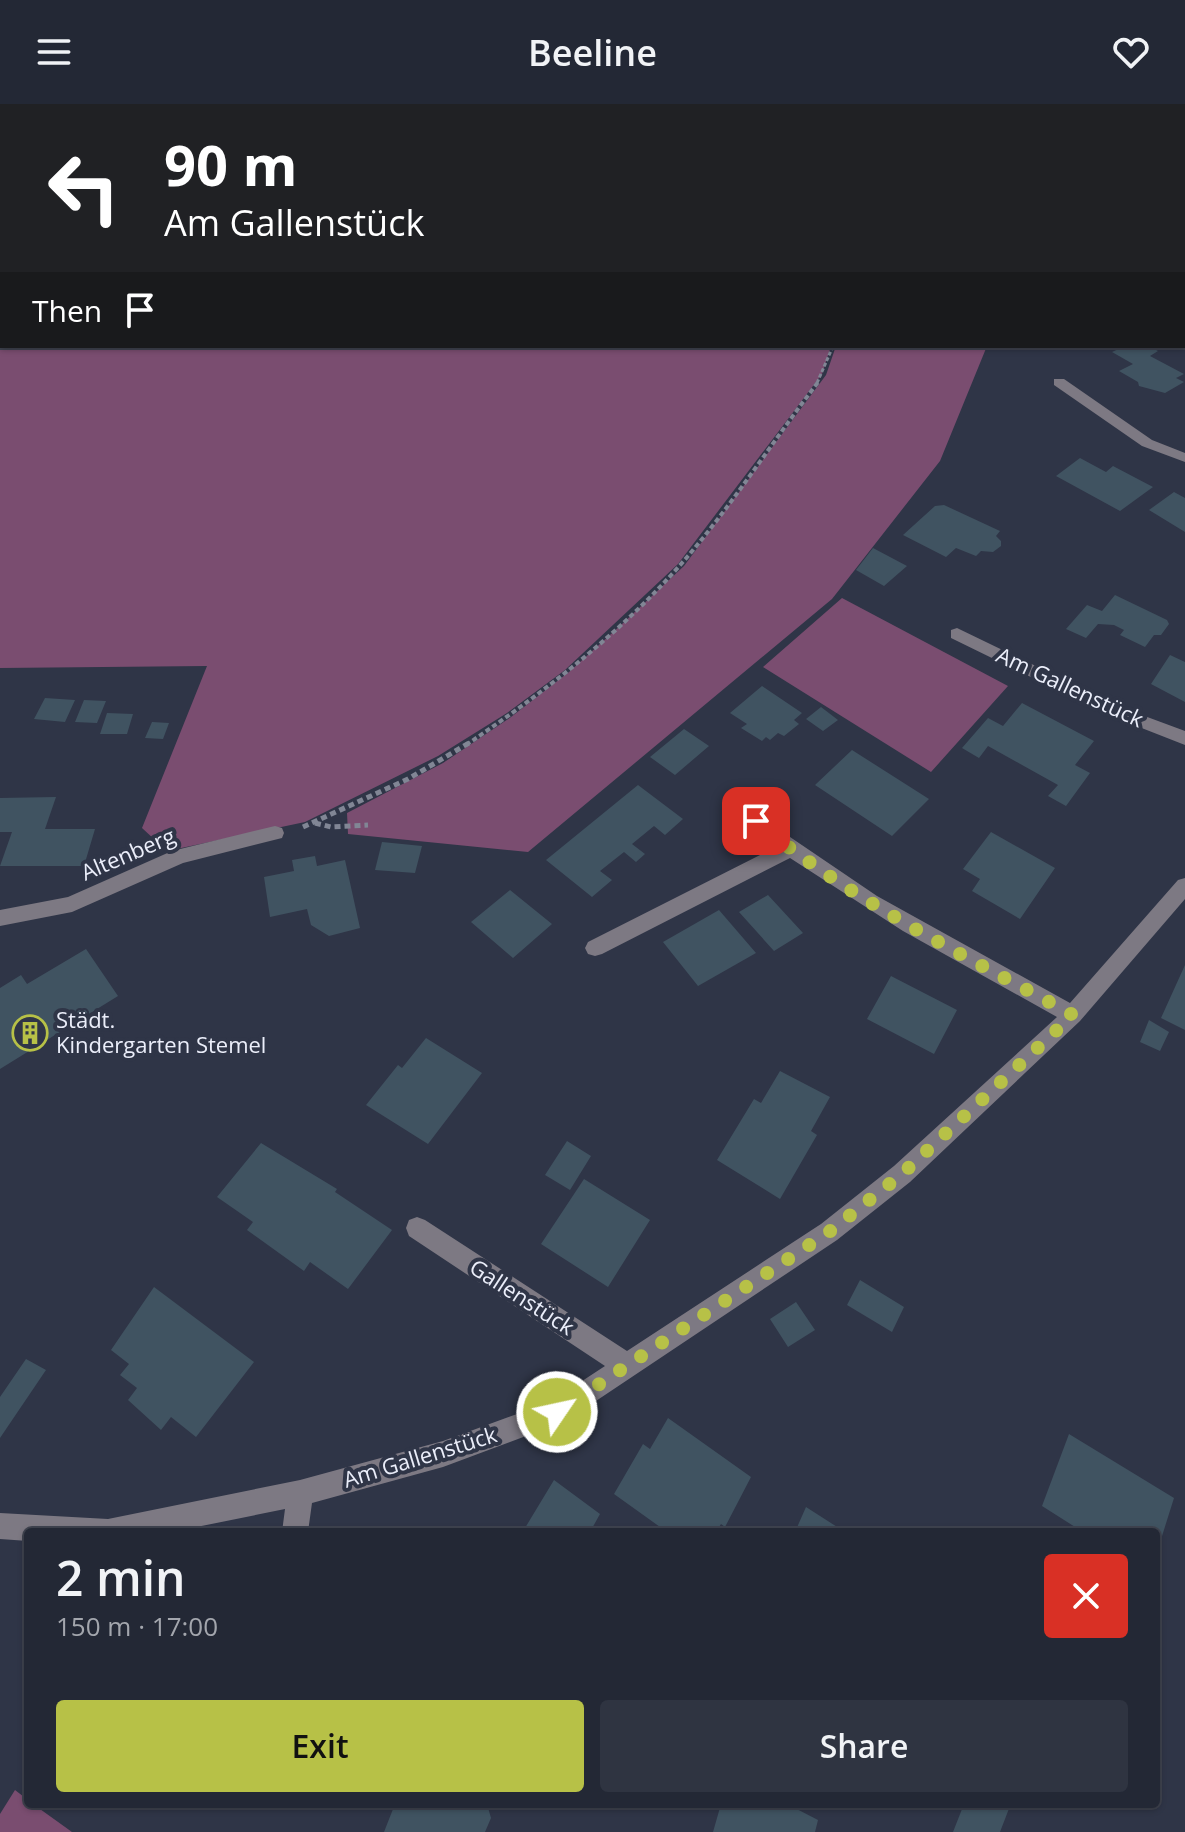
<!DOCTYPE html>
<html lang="en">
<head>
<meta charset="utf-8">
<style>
  :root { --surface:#232835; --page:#2f3441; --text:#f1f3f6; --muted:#a3a6ad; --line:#404450; --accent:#b7c147 }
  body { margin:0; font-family:"Open Sans",sans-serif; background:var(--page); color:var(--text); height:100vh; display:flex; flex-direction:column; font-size:30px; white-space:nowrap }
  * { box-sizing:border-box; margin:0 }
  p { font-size:26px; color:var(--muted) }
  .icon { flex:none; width:44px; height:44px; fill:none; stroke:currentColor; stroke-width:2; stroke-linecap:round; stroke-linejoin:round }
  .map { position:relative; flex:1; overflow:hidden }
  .details { position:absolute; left:24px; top:1424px; width:1136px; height:280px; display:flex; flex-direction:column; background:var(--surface); border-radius:8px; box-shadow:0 2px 6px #0004,0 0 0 2px var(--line) }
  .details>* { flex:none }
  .top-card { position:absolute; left:0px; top:0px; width:1186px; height:244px; box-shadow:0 2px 6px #0004,0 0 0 2px var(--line); background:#202124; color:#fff; overflow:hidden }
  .pin { position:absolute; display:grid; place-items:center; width:68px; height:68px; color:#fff; margin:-34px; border-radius:16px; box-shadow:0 4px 12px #0006 }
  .me { position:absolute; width:88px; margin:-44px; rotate:56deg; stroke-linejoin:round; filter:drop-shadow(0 0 6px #0008) }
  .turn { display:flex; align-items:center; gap:28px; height:168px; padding:0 32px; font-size:36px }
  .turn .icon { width:104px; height:104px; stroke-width:2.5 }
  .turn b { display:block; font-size:56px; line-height:68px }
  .then { display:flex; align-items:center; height:76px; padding:0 32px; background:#0003; gap:16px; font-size:30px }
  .round { display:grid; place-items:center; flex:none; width:84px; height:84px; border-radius:8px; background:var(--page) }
  .overview { display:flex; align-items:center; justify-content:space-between; height:136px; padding:0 32px }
  h1 { font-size:48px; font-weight:600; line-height:60px }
  .primary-button { display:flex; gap:16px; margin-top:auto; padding:16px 32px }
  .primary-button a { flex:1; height:92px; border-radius:8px; background:var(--accent); color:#111; font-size:32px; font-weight:600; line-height:92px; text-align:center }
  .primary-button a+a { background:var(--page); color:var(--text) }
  header { display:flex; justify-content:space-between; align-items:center; height:104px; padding:0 32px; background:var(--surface); font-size:36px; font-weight:600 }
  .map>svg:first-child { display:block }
  .green { fill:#7a4d70 }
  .building { fill:#405361 }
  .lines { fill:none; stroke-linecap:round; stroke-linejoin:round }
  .path-far2 { stroke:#818695; stroke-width:3; stroke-dasharray:4 2; stroke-linecap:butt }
  .path-far1 { stroke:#818695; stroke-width:4; stroke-dasharray:5 3; stroke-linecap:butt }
  .path { stroke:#818695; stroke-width:5; stroke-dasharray:6 4; stroke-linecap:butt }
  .minor { fill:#7d7983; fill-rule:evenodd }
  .route { stroke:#b7c147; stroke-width:14; stroke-dasharray:0 25.2 }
  .labels { text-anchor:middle; stroke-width:8; stroke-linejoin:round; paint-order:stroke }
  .street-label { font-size:22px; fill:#ebeefa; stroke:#2f3547 }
  .poi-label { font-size:22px; fill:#ebeefa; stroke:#2f3547; text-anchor:start }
</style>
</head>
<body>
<header><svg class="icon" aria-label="menu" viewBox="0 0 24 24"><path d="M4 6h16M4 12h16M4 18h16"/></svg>Beeline<svg class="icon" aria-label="heart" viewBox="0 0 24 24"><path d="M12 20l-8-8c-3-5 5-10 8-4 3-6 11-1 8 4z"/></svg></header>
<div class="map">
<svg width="1185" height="1728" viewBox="0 0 1185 1728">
  <rect width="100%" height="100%" fill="#2f3547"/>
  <path class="green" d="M0 0H1185V105L1184 2H2V242H831L822 270 678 460 565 566 507 609 438 652 305 718 167 747 142 724 207 562 0 564Z
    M836 242H987L940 357 832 495 528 748 348 730 347 709 443 659 511 613 569 568 621 521 684 462 826 271Z
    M842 494 1008 582 931 668 763 563Z
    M15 1686 28 1696V1700H33L72 1728H0V1710Z"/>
  <path class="building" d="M1125 242H1149L1158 247 1150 252 1184 270 1176 274 1184 278 1165 289 1139 282 1138 278 1119 267 1133 260 1112 248Z
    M1080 354 1106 368 1113 362 1153 383 1120 407 1056 372Z
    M1174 388 1185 394V428L1149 406Z
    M944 401 1000 427 996 432 1001 437V442L993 448 981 447 976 452 956 444 946 453 903 431 935 402Z
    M873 444 907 462 884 482 856 466Z
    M1115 491 1167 516 1169 520 1161 531H1154L1145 543 1120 531 1124 526 1114 521 1098 520 1086 534 1066 525 1087 501 1102 507Z
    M1170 551 1185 558V598L1151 580Z
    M762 582 802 609 794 616 799 620 784 632 778 629 770 636 766 633 762 637 741 624 747 620 730 609Z
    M45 594 75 596 65 618 34 615Z
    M84 596 106 597 97 619 75 618Z
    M1022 599 1094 637 1075 661 1090 669 1066 702 1048 692 1058 681 988 642 979 654 962 644 988 614 1003 622Z
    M821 603 838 616 823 627 806 615Z
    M107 609 133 610 127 630H100Z
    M152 618 169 619 163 635 145 634Z
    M684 625 709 642 675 671 650 653Z
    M852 646 929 695 892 732 815 681Z
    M638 681 683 715 665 731 654 722 632 740 645 750 636 758 624 748 600 767 612 776 592 793 546 756Z
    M56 693 45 725H95L84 762H0L12 728H0V694Z
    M991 728 1055 764 1020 815 972 787 980 775 963 765Z
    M382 738 422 742 415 769 375 766Z
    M315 752 317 762 345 756 360 824 329 832 311 821 307 805 270 813 264 773 294 767 292 756Z
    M510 786 552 820 513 854 471 818Z
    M768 791 803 829 774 847 739 808Z
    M719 806 756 849 698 882 663 838Z
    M86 845 118 892 0 965V884L21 871 27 880Z
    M1185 861V926L1161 914Z
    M891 872 957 906 934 950 867 915Z
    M1149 916 1169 928 1160 947 1140 938Z
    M426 934 482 969 428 1040 366 1001 398 961 402 964Z
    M780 967 830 993 811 1027 817 1031 780 1095 717 1056 754 995 761 999Z
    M567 1037 591 1052 570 1086 545 1071Z
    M261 1039 337 1085 335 1088 392 1126 348 1185 310 1158 304 1167 247 1126 253 1118 217 1093Z
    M584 1075 650 1116 608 1183 541 1140Z
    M860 1176 904 1203 892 1228 847 1201Z
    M154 1183 254 1258 196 1333 171 1313 161 1326 128 1296 137 1284 120 1271 129 1260 111 1246Z
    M796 1198 815 1226 788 1243 770 1215Z
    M26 1255 46 1266 0 1334V1293Z
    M668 1314 751 1373 725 1423 721 1420 716 1428H667L614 1390 643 1340 650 1345Z
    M1069 1330 1174 1394 1157 1448 1156 1428H1083L1042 1402Z
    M554 1376 600 1410 590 1428H530L525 1424Z
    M806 1403 845 1428H795Z
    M395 1700H487L491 1714 485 1728H384Z
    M721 1700H787L818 1716 815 1728H713Z
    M964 1700 1010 1702 1000 1728H953Z"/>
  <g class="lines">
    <path class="path-far2" d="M5 2 10 0
      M817 279 833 242"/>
    <path class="path-far1" d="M466 641C546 587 625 526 688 452 735 397 775 334 819 277"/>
    <path class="path" d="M315 719 331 723 368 721
      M303 723 408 675 469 639"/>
    <path class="minor" d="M1054 275H1064L1152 336 1185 349V358L1142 342 1054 281Z
      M957 524 1123 604 1185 627V641L1111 612 951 534V526Z
      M756 710 877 792 1070 899 1178 776 1185 774V795L1080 917 910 1078 837 1136 566 1317 443 1363 312 1399 308 1428H282L285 1405 172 1428H28V1437L0 1435V1409L108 1415 300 1376 443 1337 550 1298 605 1262 409 1132 406 1124 409 1116 417 1113 425 1116 627 1247 821 1120 894 1062 1057 913 903 827 790 754 602 850 595 852 588 850 585 844 588 838 776 743 747 717Z
      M275 722 282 724 284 729 282 734 183 759 72 808 0 822V806L68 793 172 747Z"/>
  </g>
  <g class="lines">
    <path class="route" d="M557 1308 829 1128 902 1070 1073 911C964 851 851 797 756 717"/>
  </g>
  <defs>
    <symbol id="building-ring" viewBox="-11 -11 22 22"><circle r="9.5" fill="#2f3547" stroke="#b7c147" stroke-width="1.5"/><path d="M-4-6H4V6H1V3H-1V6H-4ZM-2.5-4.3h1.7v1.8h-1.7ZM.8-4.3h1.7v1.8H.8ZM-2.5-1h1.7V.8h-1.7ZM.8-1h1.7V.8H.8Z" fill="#b7c147"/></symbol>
  </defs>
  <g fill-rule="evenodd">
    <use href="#building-ring" x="10" y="909" width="40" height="40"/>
  </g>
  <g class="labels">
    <g class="street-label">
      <text transform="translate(1070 583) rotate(25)" y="8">Am Gallenstück</text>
      <text transform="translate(128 750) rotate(-23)" y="8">Altenberg</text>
      <text transform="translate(522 1193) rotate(33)" y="8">Gallenstück</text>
      <text transform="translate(420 1353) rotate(-17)" y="8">Am Gallenstück</text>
    </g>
    <g class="poi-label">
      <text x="56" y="924">Städt.<tspan x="56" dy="25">Kindergarten Stemel</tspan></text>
    </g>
  </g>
</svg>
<div class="pin" style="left:756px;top:717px;background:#d93025"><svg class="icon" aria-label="arrive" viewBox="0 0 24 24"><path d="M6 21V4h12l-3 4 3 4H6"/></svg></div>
<svg class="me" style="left:557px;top:1308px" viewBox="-20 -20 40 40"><circle r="17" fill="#b7c147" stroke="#fff" stroke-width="3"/><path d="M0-11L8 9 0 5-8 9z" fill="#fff"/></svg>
<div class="top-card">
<div class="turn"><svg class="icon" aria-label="left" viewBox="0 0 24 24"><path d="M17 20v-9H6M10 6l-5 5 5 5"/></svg><div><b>90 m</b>Am Gallenstück</div></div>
<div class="then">Then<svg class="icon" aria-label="arrive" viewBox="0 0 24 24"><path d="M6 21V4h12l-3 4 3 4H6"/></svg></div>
</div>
<section class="details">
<div class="overview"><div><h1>2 min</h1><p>150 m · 17:00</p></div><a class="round" style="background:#d93025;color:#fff"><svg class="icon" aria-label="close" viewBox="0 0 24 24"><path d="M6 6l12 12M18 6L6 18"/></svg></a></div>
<div class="primary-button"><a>Exit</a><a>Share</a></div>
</section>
</div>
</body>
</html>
